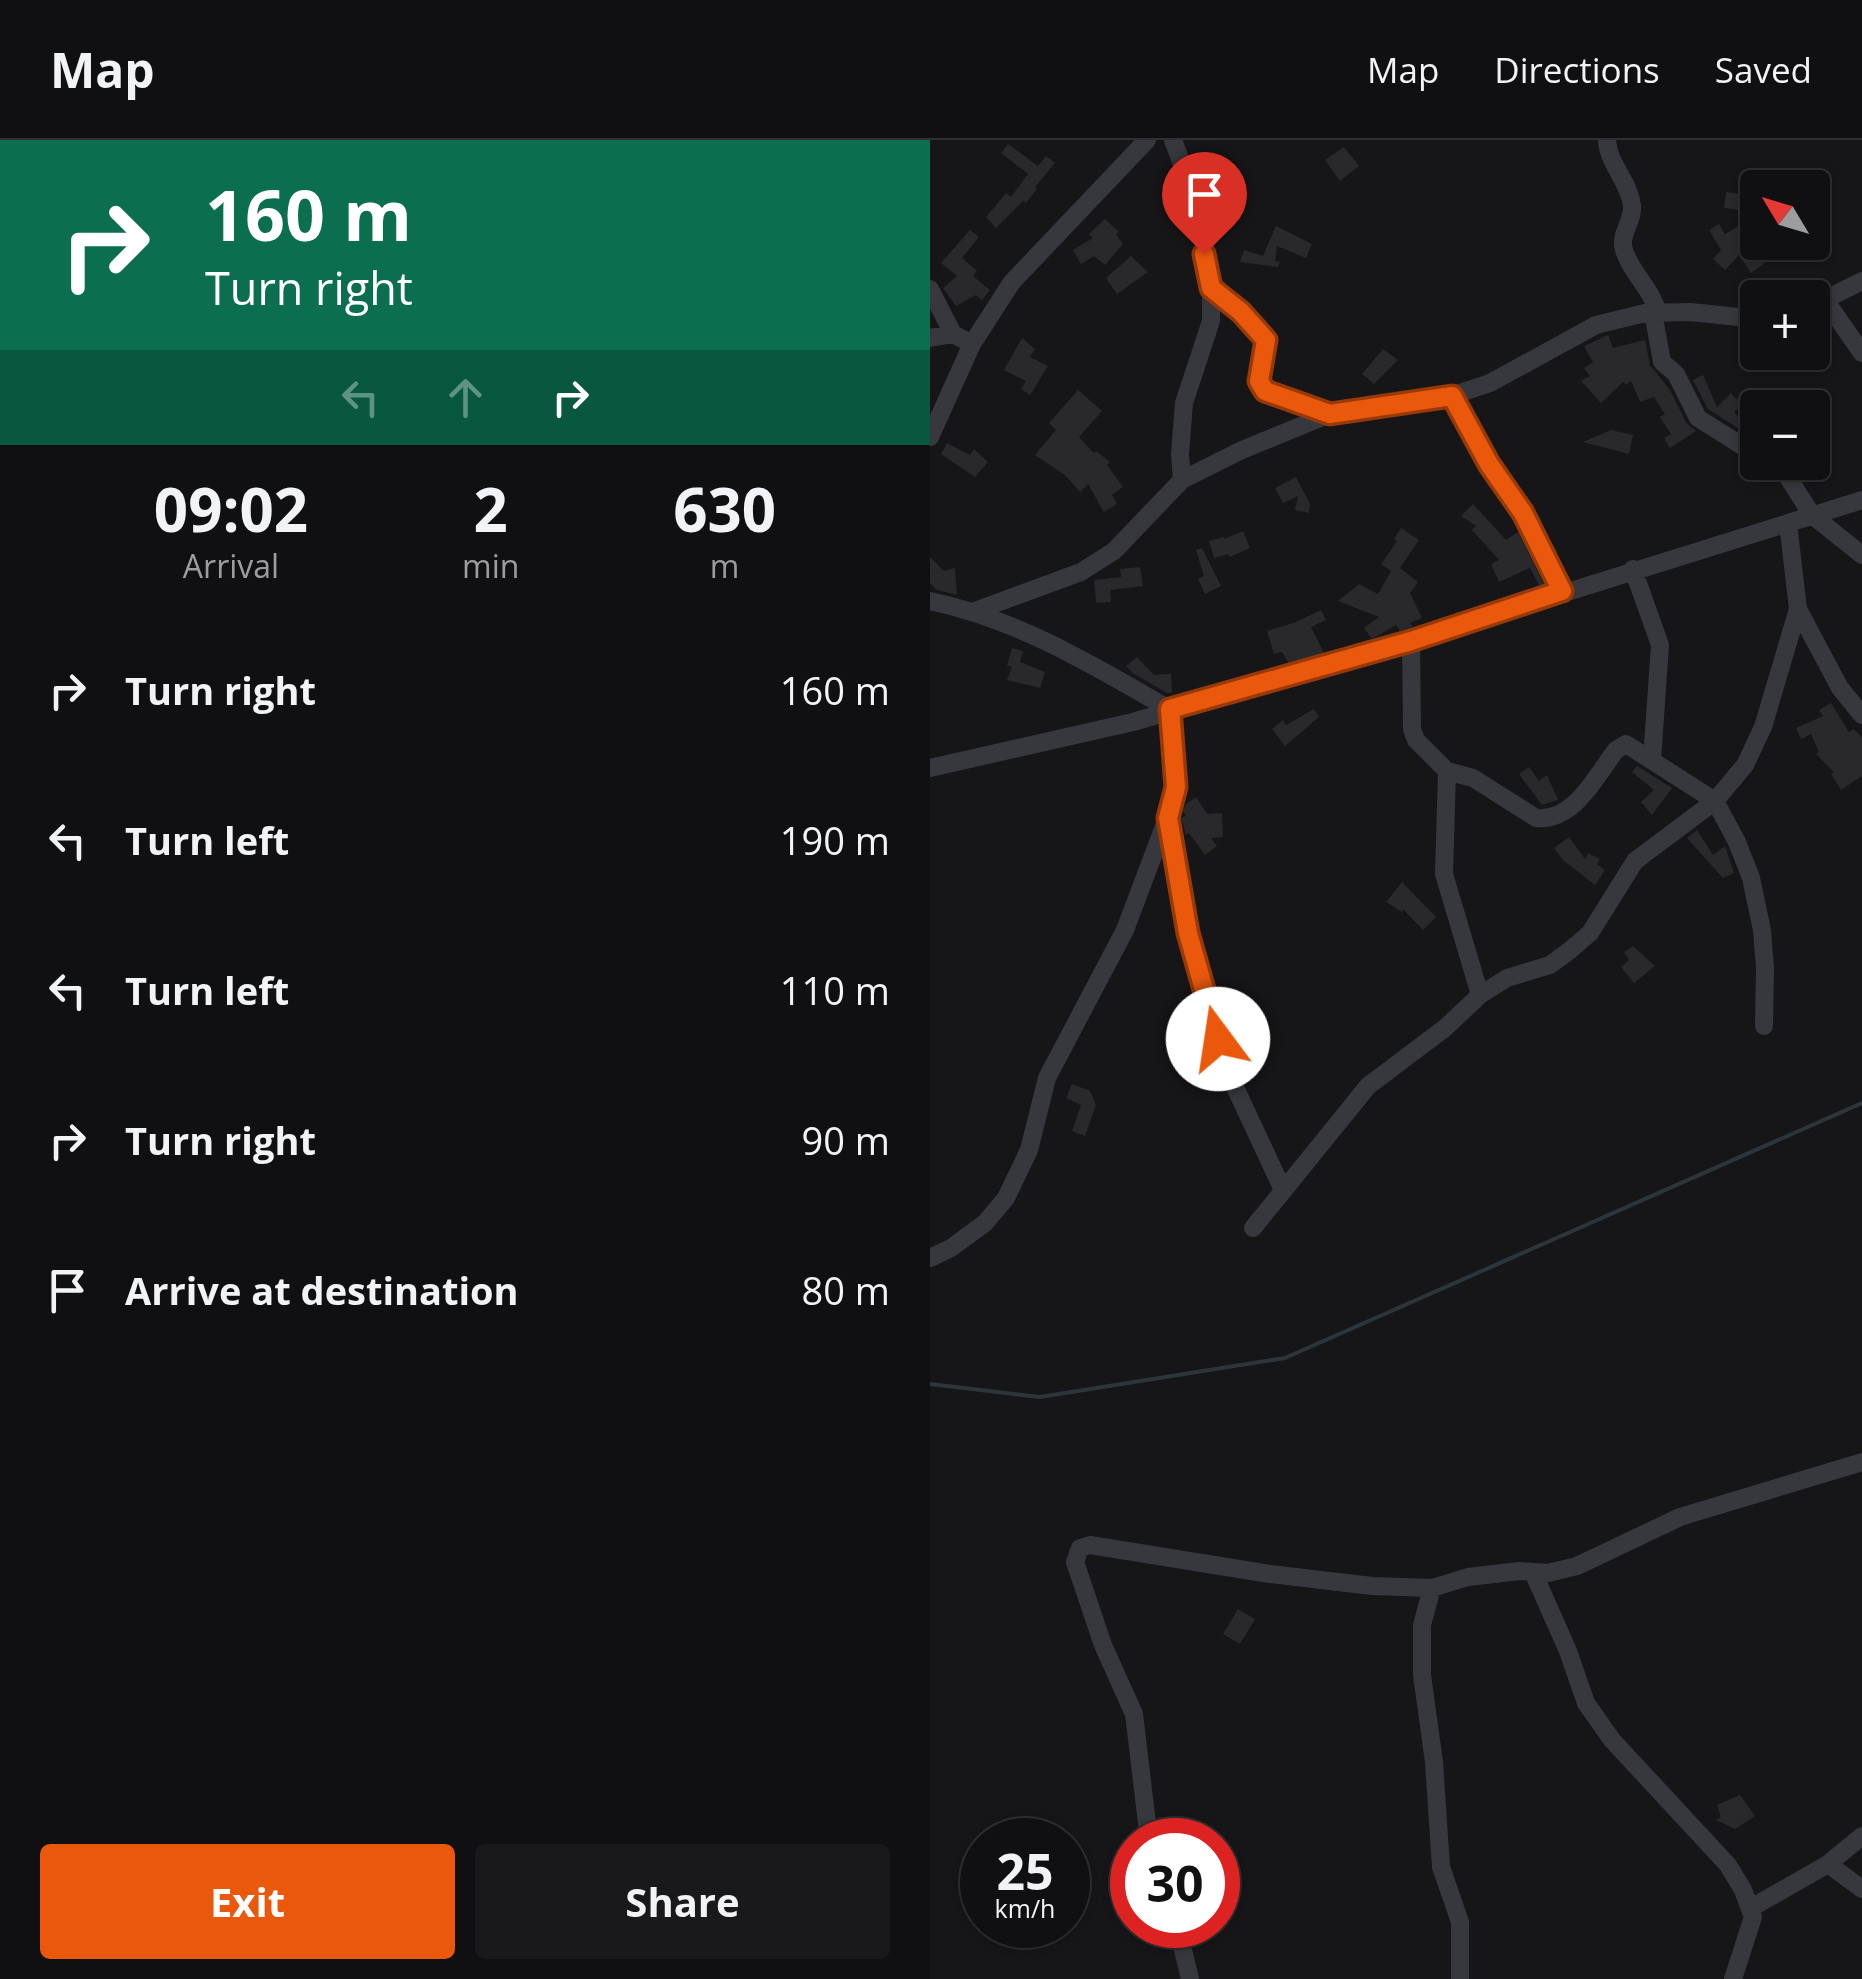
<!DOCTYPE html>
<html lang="en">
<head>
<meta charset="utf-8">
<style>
  :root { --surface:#101012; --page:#19191b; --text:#f1f3f6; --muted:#9c9d9f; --line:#303032; --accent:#ea580c }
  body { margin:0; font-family:"Open Sans",sans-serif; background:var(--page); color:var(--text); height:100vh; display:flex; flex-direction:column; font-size:38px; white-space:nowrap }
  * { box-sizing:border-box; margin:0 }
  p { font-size:32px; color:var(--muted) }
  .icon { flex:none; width:55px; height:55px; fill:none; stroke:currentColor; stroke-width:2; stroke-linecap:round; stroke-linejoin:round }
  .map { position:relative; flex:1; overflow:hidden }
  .side { display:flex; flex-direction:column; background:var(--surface); width:930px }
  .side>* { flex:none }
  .guide { background:#0b6e4f; color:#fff; overflow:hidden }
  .needle { width:65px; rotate:308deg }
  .fabs { position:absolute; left:810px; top:30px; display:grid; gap:20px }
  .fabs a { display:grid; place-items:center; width:90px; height:90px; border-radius:10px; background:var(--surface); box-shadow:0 2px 8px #0004,0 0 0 2px var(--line); font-size:50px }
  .speed { position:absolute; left:30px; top:1678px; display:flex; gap:20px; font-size:50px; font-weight:700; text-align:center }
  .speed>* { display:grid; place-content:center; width:130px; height:130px; border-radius:50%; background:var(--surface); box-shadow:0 2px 8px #0004,0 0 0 2px var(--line); line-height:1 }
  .speed small { font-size:25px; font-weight:400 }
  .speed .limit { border:15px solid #d22; background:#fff; color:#111 }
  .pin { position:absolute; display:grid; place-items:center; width:85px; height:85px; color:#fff; margin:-102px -42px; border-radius:50% 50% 50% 0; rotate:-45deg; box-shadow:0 0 10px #0007 }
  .pin .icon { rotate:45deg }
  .me { position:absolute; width:110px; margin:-55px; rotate:346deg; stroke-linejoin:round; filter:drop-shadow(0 0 8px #0008) }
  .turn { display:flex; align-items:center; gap:35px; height:210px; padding:0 40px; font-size:45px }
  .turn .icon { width:130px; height:130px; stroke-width:2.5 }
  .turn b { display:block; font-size:70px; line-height:85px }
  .lanes { display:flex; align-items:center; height:95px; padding:0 40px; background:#0003; justify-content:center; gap:50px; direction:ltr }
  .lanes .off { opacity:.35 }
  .eta { display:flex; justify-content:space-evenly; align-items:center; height:170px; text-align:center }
  .eta b { font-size:60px; font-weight:700; line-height:70px }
  .primary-button { display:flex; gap:20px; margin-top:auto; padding:20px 40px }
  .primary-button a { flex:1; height:115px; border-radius:10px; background:var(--accent); color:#fff; font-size:40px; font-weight:700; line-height:115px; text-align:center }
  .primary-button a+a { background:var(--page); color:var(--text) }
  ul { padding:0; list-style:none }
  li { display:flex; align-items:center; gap:30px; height:150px; padding:0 40px }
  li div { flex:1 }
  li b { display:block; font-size:38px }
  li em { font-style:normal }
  header { display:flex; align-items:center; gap:60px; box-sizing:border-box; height:140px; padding:0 50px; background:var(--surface); border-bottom:2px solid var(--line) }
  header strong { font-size:48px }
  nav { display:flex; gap:55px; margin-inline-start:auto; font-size:35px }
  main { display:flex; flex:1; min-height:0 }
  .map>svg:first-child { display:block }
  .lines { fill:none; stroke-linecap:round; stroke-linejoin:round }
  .stream { stroke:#2c353c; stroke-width:4 }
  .building { fill:#29292c }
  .minor { stroke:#37383d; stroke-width:18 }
  .route-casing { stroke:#983908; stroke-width:25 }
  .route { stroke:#ea580c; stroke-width:18 }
</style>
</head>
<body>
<header>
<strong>Map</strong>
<nav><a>Map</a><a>Directions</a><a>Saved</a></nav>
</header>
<main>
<section class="side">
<div class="guide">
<div class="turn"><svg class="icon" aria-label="right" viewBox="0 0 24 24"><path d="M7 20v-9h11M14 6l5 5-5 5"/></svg><div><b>160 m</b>Turn right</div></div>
<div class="lanes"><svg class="icon off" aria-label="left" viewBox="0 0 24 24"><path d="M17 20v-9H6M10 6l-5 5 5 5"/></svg><svg class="icon off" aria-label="ahead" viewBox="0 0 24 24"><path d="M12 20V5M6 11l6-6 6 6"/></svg><svg class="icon" aria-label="right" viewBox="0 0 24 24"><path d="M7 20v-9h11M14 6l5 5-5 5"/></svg></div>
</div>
<div class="eta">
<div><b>09:02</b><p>Arrival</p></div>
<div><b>2</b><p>min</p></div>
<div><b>630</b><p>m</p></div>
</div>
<ul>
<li><svg class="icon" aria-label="right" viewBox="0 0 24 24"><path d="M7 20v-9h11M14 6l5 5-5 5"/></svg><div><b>Turn right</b></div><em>160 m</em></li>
<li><svg class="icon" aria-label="left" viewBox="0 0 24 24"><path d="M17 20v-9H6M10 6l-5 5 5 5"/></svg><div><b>Turn left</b></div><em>190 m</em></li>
<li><svg class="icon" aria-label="left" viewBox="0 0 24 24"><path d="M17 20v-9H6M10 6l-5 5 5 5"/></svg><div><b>Turn left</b></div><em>110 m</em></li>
<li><svg class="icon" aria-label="right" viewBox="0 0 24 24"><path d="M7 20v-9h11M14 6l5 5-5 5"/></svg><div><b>Turn right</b></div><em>90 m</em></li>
<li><svg class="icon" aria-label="arrive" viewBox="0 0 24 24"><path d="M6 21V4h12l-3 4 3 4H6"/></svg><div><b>Arrive at destination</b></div><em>80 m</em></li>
</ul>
<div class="primary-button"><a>Exit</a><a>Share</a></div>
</section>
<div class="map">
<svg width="932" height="1839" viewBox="0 0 932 1839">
  <rect width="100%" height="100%" fill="#161618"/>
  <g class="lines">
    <path class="stream" d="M0 1244 110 1257 355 1218 932 963"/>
  </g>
  <path class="building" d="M78 4 108 26 116 16 125 23 105 47 107 49 96 63 93 61 66 88 56 77 76 53 81 57 98 34 71 13Z
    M414 7 429 26 410 41 395 20Z
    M820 37 828 49V72L794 68 796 52 817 55 809 43Z
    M828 75V84L817 97 835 123 821 133 809 115 795 130 783 119 791 110 779 90 789 84 795 94Z
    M175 79 189 92 186 94 193 104 175 125 164 116 151 124 143 110 163 98 159 94Z
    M346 86 382 104 376 118 347 106 345 121 350 122 348 127 310 122 314 110 333 116Z
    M40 90 49 97 32 118 47 131 43 136 60 150 52 160 46 155 26 166 13 148 27 136 11 123Z
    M201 116 218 132 187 154 176 138Z
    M678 195 683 208 715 200 720 225 740 250 757 284 766 291 740 308 734 298 741 294 730 277 735 274 724 257 710 262 701 241 696 245 693 242 671 263 651 241 660 236 654 228 663 222 654 206Z
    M92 198 105 209 100 217 118 226 100 255 91 249 96 241 74 230Z
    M453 209 468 220 444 244 432 234Z
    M773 235 787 267 801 253 812 265 804 272 825 299 778 269 763 240Z
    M148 250 172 271 149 297 164 313 166 311 180 322 177 325 193 347 182 355 187 364 174 372 158 344 150 352 135 335 105 315 126 290 119 283Z
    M681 290 703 295 699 314 653 302Z
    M17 303 40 315 44 309 58 322 45 337 11 314Z
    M366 337 380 364 379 373 365 370 368 356 353 363 345 348Z
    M543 364 576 400 588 392 615 446 610 447 600 428 569 442 561 424 569 420 542 390 546 386 531 376Z
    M471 388 489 400 470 428 488 442 480 453 492 478 480 483 483 487 470 491 466 485 442 499 434 488 449 477 408 461 429 444 448 454 461 431 451 424 467 401 464 399Z
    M313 391 320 408 300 417 298 414 284 418 279 401 294 397V399Z
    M272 408 291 446 275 454 268 439 274 436 266 410Z
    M0 417 14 431 25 428 27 455 7 450 0 443Z
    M210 427 213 446 180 450 181 462 166 463 164 440 191 437 190 429Z
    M391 470 396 480 381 487 394 513 359 524 352 512 344 514 337 491 366 482Z
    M82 508 93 511 90 522 115 532 110 548 77 540 82 527 77 525Z
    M207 517 224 535 241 534 242 553H237L204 534 196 526Z
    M901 563 919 592 923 589 932 597V636L911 650 901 634 904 632 886 614 889 612 881 594 871 599 866 588 893 576 889 570Z
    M384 569 389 577 355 606 342 589 353 580 356 585Z
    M707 626 742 648 722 675 711 662 724 650 702 632Z
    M599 627 609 641 617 635 628 660 612 665 589 634Z
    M266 657 277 674 292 673 293 697 281 698 287 706 275 715 259 693 256 695 251 678 256 676 253 671 256 664Z
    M767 690 783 715 795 706 804 733 793 738 757 698Z
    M639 697 655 719 658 713 670 719 667 724 675 730 665 745 633 720 624 708Z
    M472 742 506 777 493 790 473 769 472 772 456 762Z
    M703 806 725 826 704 843 691 827 699 820 694 812Z
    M142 944 160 951 166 965 155 996 142 991 151 965 136 958Z
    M308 1469 325 1479 310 1504 293 1494Z
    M810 1655 825 1676 805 1689 786 1680 791 1677 787 1665Z"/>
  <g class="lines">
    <path class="minor" d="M243 0 273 80 276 131 281 148V181L254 263 250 314 252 340
      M677 0C678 24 698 39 702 65 704 80 689 94 694 110 701 133 722 149 728 173
      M281 148 311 171 337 200 329 241 335 251 400 274
      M0 149 23 194 42 204
      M895 160 932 213
      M882 166 932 141
      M723 172 732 222 746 234 768 278 828 316
      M0 198 23 194
      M521 256 559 324 593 373 632 451
      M0 297 42 204 82 142 217 0
      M844 322 854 331 882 375 932 415
      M703 429 730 505 722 619
      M0 461C87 479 163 525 239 569L246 647 244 660 195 790 117 938 99 1010 76 1058 55 1083 21 1108 0 1118
      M868 469 910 548 932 575
      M45 471 151 432 184 411 252 340 312 310 400 274 521 256 560 243 666 185 715 173 760 172 828 179
      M481 501 482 589 486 600 517 631 543 638 606 678C644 682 666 636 686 610L696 604 785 661 807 702 821 738 832 790 835 828 834 886
      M0 628 203 582 481 501 932 360
      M517 631 514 734 550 855
      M238 678 258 793 296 928 352 1048
      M323 1088 438 946 515 888 550 855 577 838 620 825 639 811 660 793 705 721 785 661 815 625 833 587 868 469 858 383
      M603 1432 638 1511 656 1563 682 1600 798 1725 813 1750 823 1777 803 1839
      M502 1448 492 1485V1535L504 1622 511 1727 530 1782V1839
      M219 1700 204 1574 173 1505 145 1422 150 1408 160 1405 340 1434 442 1446 502 1448 538 1437 589 1431 618 1433 647 1426 750 1377 932 1322
      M898 1724 932 1749
      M821 1768 898 1724 932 1696
      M247 1785 260 1839"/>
  </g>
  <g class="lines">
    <defs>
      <path id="route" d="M274 114 281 148 311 172 336 200 329 241 335 251 400 274 522 256 559 324 593 373 632 451 481 501 240 569 246 647 238 678 258 793 288 899"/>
    </defs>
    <use href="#route" class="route-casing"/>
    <use href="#route" class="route"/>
  </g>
</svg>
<div class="fabs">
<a><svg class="needle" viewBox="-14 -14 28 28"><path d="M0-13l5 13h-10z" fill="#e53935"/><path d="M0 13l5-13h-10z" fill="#9c9d9f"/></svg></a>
<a>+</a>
<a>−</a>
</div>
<div class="speed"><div>25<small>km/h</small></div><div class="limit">30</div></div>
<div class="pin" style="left:274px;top:114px;background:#d93025"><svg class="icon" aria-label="arrive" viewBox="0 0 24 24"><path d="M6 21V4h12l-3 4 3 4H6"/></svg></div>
<svg class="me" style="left:288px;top:899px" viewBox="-20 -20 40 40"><circle r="19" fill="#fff"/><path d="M0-13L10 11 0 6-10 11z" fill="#ea580c"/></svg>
</div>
</main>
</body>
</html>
